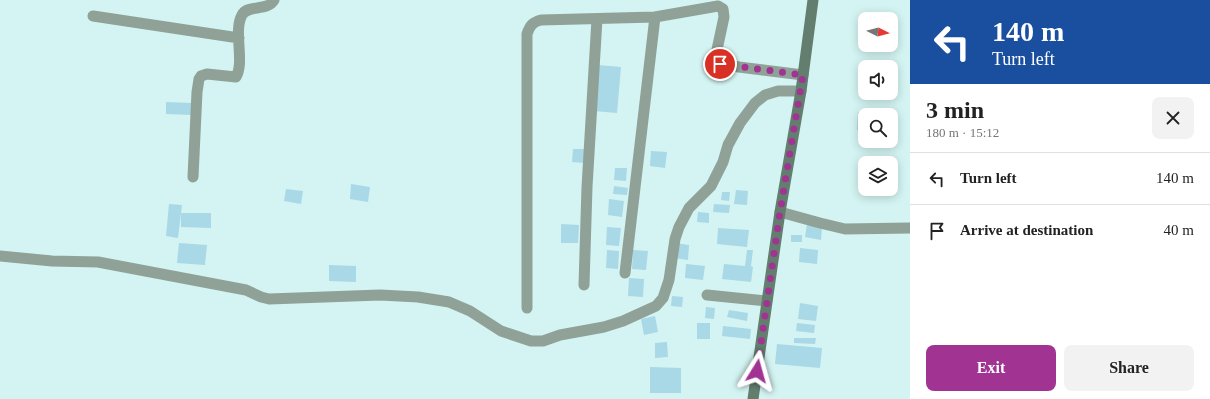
<!DOCTYPE html>
<html lang="en">
<head>
<meta charset="utf-8">
<style>
  :root { --surface:#fff; --page:#f2f2f2; --text:#222; --muted:#767676; --line:#e0e0e0; --accent:#a13392 }
  body { margin:0; font-family:"Times New Roman",serif; background:var(--page); color:var(--text); height:100vh; display:flex; flex-direction:column; font-size:15px; white-space:nowrap }
  * { box-sizing:border-box; margin:0 }
  p { font-size:13px; color:var(--muted) }
  .icon { flex:none; width:22px; height:22px; fill:none; stroke:currentColor; stroke-width:2; stroke-linecap:round; stroke-linejoin:round }
  .map { position:relative; flex:1; overflow:hidden }
  .drawer { display:flex; flex-direction:column; background:var(--surface); width:300px }
  .drawer>* { flex:none }
  .top-card { background:#1a4fa0; color:#fff; overflow:hidden }
  .needle { width:26px; rotate:96deg }
  .controls { position:absolute; left:858px; top:12px; display:grid; gap:8px }
  .controls a { display:grid; place-items:center; width:40px; height:40px; border-radius:8px; background:var(--surface); box-shadow:0 2px 10px #0003; font-size:20px }
  .pin { position:absolute; display:grid; place-items:center; width:34px; height:34px; color:#fff; margin:-17px; border:2px solid #fff; border-radius:50%; box-shadow:0 1px 4px #0007 }
  .me { position:absolute; width:44px; margin:-22px; rotate:8deg; stroke-linejoin:round; filter:drop-shadow(0 0 3px #0008) }
  .turn { display:flex; align-items:center; gap:14px; height:84px; padding:0 16px; font-size:18px }
  .turn .icon { width:52px; height:52px; stroke-width:2.5 }
  .turn b { display:block; font-size:28px; line-height:34px }
  .round { display:grid; place-items:center; flex:none; width:42px; height:42px; border-radius:8px; background:var(--page) }
  .head { display:flex; align-items:center; justify-content:space-between; height:68px; padding:0 16px }
  h1 { font-size:24px; font-weight:700; line-height:30px }
  .primary-button { display:flex; gap:8px; margin-top:auto; padding:8px 16px }
  .primary-button a { flex:1; height:46px; border-radius:8px; background:var(--accent); color:#fff; font-size:16px; font-weight:700; line-height:46px; text-align:center }
  .primary-button a+a { background:var(--page); color:var(--text) }
  ul { padding:0; list-style:none }
  li { display:flex; align-items:center; gap:12px; height:52px; padding:0 16px; border-top:1px solid var(--line) }
  li div { flex:1 }
  li b { display:block; font-size:15px }
  li em { font-style:normal }
  main { display:flex; flex:1; min-height:0 }
  .map>svg:first-child { display:block }
  .building { fill:#a9d8e7 }
  .lines { fill:none; stroke-linecap:round; stroke-linejoin:round }
  .minor { stroke:#90a198; stroke-width:11 }
  .secondary { stroke:#637d6f; stroke-width:11 }
  .route { stroke:#a13392; stroke-width:7; stroke-dasharray:0 12.6 }
</style>
</head>
<body>
<main>
<div class="map">
<svg width="910" height="399" viewBox="0 0 910 399">
  <rect width="100%" height="100%" fill="#d3f4f2"/>
  <path class="building" d="M598 65 621 67 617 113 594 111Z
    M166 102 192 103V115L166 114Z
    M858 112 878 114V115H865V131L857 130Z
    M573 149H585L584 163 572 162Z
    M651 151 667 152 665 168 650 166Z
    M615 168H627L626 181 614 180Z
    M351 184 370 187 368 202 350 199Z
    M614 186 628 188 627 195 613 194Z
    M286 189 303 191 301 204 284 201Z
    M736 190 748 191 747 205 734 204Z
    M722 192H730L729 201 721 200Z
    M609 199 624 201 622 217 608 215Z
    M169 204 182 205 178 238 166 236Z
    M714 204 730 205 729 213 713 212Z
    M698 212 709 213V223L697 222Z
    M181 213H211V228L181 227Z
    M561 224 579 225 578 243H561Z
    M807 224 822 227 821 240 805 237Z
    M607 227 621 228 619 246 606 245Z
    M718 228 749 230 747 247 717 244Z
    M791 235H802V242H791Z
    M179 243 207 245 205 265 177 263Z
    M676 243 689 245 688 260 674 258Z
    M800 248 818 250 817 264 799 262Z
    M607 250 619 251 618 269 606 268Z
    M633 250 648 251 646 270 632 269Z
    M747 250H753L751 266 753 267 751 282 722 279 724 264 745 266Z
    M686 264 705 266 703 280 685 278Z
    M329 265 356 266V282L329 281Z
    M629 278 644 279 643 297 628 296Z
    M672 296 683 297 682 307 671 306Z
    M800 303 818 306 816 321 798 319Z
    M706 307 715 308 714 319 705 318Z
    M729 310 748 313 747 321 727 317Z
    M655 316 658 332 644 335 641 319Z
    M697 323H710V339H697Z
    M797 323 815 325 814 333 796 331Z
    M723 326 751 329 750 339 722 336Z
    M794 338H816L815 344 794 343Z
    M667 342 668 357 655 358V343Z
    M777 344 822 348 820 368 775 364Z
    M650 367 681 368V393H650Z"/>
  <g class="lines">
    <path class="minor" d="M93 16 239 38
      M193 177 197 92 199 79 201 76 207 74 236 77C245 62 233 31 242 15 248 4 267 12 274 0
      M780 212 820 223 845 229 910 228
      M0 256 52 261 98 262 246 290 261 297 269 299 380 295 418 297 449 302 470 311 501 331 531 341H543L560 335 604 327 623 321 656 306 663 298 669 280 675 239 679 227 689 208 711 186 723 162 728 145 740 123 755 103 765 95 778 91H801
      M625 273 655 17 718 6 723 9 724 17 715 59 717 63 739 67 803 75
      M584 285 587 187 597 19
      M707 295 767 301
      M527 308V34C530 25 533 22 541 20L655 17"/>
    <path class="secondary" d="M753 399 780 212 801 91 813 0"/>
  </g>
  <g class="lines">
    <path class="route" d="M720 64 803 75 780 212 757 371"/>
  </g>
</svg>
<div class="controls">
<a><svg class="needle" viewBox="-14 -14 28 28"><path d="M0-13l5 13h-10z" fill="#e53935"/><path d="M0 13l5-13h-10z" fill="#767676"/></svg></a>
<a><svg class="icon" aria-label="sound" viewBox="0 0 24 24"><path d="M4 9h4l5-4v14l-5-4H4zM17 9q2 3 0 6"/></svg></a>
<a><svg class="icon" aria-label="search" viewBox="0 0 24 24"><circle cx="10" cy="10" r="6"/><path d="M15 15l6 6"/></svg></a>
<a><svg class="icon" aria-label="layers" viewBox="0 0 24 24"><path d="M12 4l9 5-9 5-9-5zM3 14l9 5 9-5"/></svg></a>
</div>
<div class="pin" style="left:720px;top:64px;background:#d93025"><svg class="icon" aria-label="arrive" viewBox="0 0 24 24"><path d="M6 21V4h12l-3 4 3 4H6"/></svg></div>
<svg class="me" style="left:757px;top:371px" viewBox="-20 -20 40 40"><path d="M0-17L14 15 0 8-14 15z" fill="#a13392" stroke="#fff" stroke-width="4"/></svg>
</div>
<section class="drawer">
<div class="top-card">
<div class="turn"><svg class="icon" aria-label="left" viewBox="0 0 24 24"><path d="M17 20v-9H6M10 6l-5 5 5 5"/></svg><div><b>140 m</b>Turn left</div></div>
</div>
<div class="head"><div><h1>3 min</h1><p>180 m · 15:12</p></div><a class="round"><svg class="icon" aria-label="close" viewBox="0 0 24 24"><path d="M6 6l12 12M18 6L6 18"/></svg></a></div>
<ul>
<li><svg class="icon" aria-label="left" viewBox="0 0 24 24"><path d="M17 20v-9H6M10 6l-5 5 5 5"/></svg><div><b>Turn left</b></div><em>140 m</em></li>
<li><svg class="icon" aria-label="arrive" viewBox="0 0 24 24"><path d="M6 21V4h12l-3 4 3 4H6"/></svg><div><b>Arrive at destination</b></div><em>40 m</em></li>
</ul>
<div class="primary-button"><a>Exit</a><a>Share</a></div>
</section>
</main>
</body>
</html>
